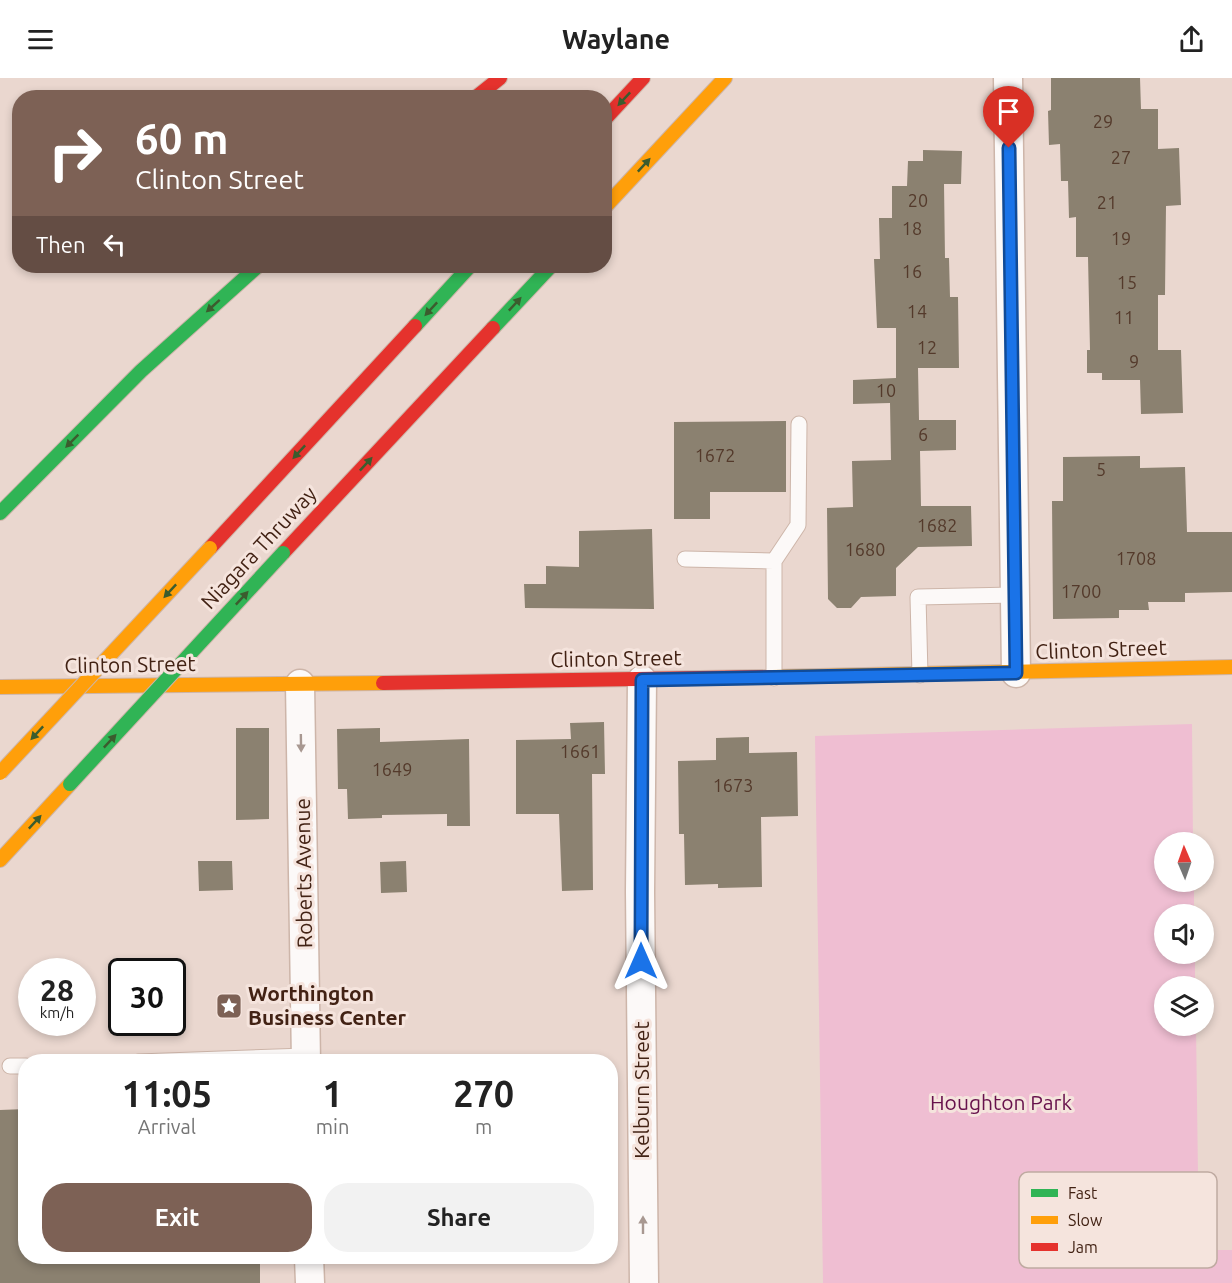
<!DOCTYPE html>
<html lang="en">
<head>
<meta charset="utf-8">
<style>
  :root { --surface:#fff; --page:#f2f2f2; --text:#222; --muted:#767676; --accent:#7d6155 }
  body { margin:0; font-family:Ubuntu,sans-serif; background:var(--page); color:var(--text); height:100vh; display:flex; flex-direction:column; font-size:22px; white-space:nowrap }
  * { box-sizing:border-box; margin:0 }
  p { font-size:20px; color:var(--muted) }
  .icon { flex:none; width:33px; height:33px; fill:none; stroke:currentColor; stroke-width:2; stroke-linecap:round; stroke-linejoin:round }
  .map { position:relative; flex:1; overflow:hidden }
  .side { position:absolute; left:18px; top:976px; width:600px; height:210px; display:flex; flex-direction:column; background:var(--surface); border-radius:24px; box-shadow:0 3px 9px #0003 }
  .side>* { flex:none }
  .top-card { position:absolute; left:12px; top:12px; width:600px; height:183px; border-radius:24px; box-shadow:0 3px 9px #0003; background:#7d6155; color:#fff; overflow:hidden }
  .needle { width:39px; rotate:358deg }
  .tools { position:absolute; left:1154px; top:754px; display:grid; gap:12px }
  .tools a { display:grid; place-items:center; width:60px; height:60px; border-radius:50%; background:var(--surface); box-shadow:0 3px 9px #0003; font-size:30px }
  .speed { position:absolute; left:18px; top:880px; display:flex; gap:12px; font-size:30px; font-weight:700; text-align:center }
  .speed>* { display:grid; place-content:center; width:78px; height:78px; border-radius:50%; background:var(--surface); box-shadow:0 3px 9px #0003; line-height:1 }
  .speed small { font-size:15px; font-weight:400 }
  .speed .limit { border:3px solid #111; border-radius:9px; background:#fff; color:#111 }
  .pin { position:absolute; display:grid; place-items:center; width:51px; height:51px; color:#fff; margin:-62px -26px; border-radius:50% 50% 50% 0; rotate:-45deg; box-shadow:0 0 6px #0007 }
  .pin .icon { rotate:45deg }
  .me { position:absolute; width:66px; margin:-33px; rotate:0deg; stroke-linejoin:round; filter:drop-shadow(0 0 4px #0008) }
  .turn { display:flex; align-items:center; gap:21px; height:126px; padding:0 24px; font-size:27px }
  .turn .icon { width:78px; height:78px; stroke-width:2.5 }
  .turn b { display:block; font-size:42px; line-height:51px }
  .then { display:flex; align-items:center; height:57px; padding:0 24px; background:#0003; gap:12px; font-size:22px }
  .eta { display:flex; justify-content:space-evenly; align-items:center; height:102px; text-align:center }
  .eta b { font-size:36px; font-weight:700; line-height:42px }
  .action { display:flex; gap:12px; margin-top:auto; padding:12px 24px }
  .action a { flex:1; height:69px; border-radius:24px; background:var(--accent); color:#fff; font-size:24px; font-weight:700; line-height:69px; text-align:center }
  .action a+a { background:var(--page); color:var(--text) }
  header { display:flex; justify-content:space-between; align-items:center; height:78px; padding:0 24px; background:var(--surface); font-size:27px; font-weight:700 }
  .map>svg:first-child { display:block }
  .green { fill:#efbed2 }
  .building { fill:#8b8170 }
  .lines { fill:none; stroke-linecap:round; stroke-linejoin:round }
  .lane-casing { stroke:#cdb5a9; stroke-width:17 }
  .street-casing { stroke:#cdb5a9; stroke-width:31 }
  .fast-casing { stroke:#cdb5a9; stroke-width:16 }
  .slow-casing { stroke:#cdb5a9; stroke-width:16 }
  .jam-casing { stroke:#cdb5a9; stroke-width:16 }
  .lane { stroke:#fcf9f8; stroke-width:15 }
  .street { stroke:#fcf9f8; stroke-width:28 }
  .fast { stroke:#30b455; stroke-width:14 }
  .slow { stroke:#ff9f0a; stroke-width:14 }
  .jam { stroke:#e5322d; stroke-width:14 }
  .fast-bridge-casing { stroke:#cdb5a9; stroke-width:16; stroke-linecap:butt }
  .slow-bridge-casing { stroke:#cdb5a9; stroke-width:16; stroke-linecap:butt }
  .fast-bridge { stroke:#30b455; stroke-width:14 }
  .slow-bridge { stroke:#ff9f0a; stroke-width:14 }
  .oneway { fill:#3b5c2e }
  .oneway2 { fill:#a89891 }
  .route-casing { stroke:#114b97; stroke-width:15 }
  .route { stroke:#1a73e8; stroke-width:10 }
  .labels { text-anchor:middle; stroke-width:6; stroke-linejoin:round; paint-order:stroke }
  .number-label { font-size:18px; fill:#543a2b }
  .street-label { font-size:21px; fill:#422214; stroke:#f5e4dd }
  .poi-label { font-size:21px; font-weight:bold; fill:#422214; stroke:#f5e4dd; text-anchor:start }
  .park-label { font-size:21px; fill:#67124c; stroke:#f5e4dd }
  .key { fill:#f5e4dd; stroke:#bfaaa1; stroke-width:1.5 }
  .key-label { font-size:16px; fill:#422214 }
</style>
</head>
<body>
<header><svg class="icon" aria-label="menu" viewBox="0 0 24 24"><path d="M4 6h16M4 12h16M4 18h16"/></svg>Waylane<svg class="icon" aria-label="share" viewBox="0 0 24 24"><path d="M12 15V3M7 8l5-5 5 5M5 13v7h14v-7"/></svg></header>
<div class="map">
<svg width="1232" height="1205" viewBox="0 0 1232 1205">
  <rect width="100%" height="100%" fill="#ead7cf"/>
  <path class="green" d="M1192 646 1193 765H1164V804H1194V837H1164V876H1195V909H1164V948H1196L1199 1172H1232V1205H823L815 658Z"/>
  <path class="building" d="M1051 0H1140L1141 31H1158V71L1179 70 1181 127 1166 128 1165 217H1158V272H1181L1183 335 1141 336 1140 302H1102V295H1087V272H1090L1088 179H1076V139L1069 140 1068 103H1061L1060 66 1049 67 1048 33 1051 32Z
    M923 72 962 73 961 106H944L945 180H949L950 219H958L959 290H918L919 342H956V372L920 373 921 428H971L972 468 918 469 896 490V518L861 519 851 530H837L828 521 827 430 853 429 852 383 891 382 890 325 853 326V302L896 300V250H877L874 181H880L879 140H892V108H907L908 83H923Z
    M786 343V414H710V441H674V344Z
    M1140 378V390L1185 389 1187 454H1232V514L1185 515V524H1148L1149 532H1119V540L1053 541 1052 423H1063V379Z
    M652 451 654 531 525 530 524 506H546V488L579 489V453Z
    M604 644 605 696H592L593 812 562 813 559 736H516V662L571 661 570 645Z
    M236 650H269V741L236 742Z
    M380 650V664L469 661 470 748H447V736L382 737V740L348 741 347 711H338L337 651Z
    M749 659V675L797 674 798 738 761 739 762 809 718 810V806L685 807 684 756H679L678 683 716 682V660Z
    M198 783H232L233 812 199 813Z
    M406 783 407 814 381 815 380 784Z
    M26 1031V1179H260V1205H0V1032Z"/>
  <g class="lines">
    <defs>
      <path id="lane" d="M685 481 774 483V600
        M774 483 798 447 799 346
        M920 597 918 519 1014 517
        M138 984 306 978
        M10 988H26"/>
      <path id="street" d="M1008 0 1016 595
        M642 602 640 814 644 1205
        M300 606 306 984
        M309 1179 310 1205"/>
      <path id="fast" d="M415 248 470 188
        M493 250 551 188
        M0 435 141 293 258 188"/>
      <path id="slow" d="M604 130 725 0
        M772 599 1232 589
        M0 609 383 605
        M0 782 70 706"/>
      <path id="jam" d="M475 20 500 0
        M604 42 643 0
        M210 470 415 248
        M283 475 493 250
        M383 605 772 599"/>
    </defs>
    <use href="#lane" class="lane-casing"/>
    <use href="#street" class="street-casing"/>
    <use href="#fast" class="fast-casing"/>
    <use href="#slow" class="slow-casing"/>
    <use href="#jam" class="jam-casing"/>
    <use href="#lane" class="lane"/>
    <use href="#street" class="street"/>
    <use href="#fast" class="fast"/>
    <use href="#slow" class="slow"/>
    <use href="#jam" class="jam"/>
    <defs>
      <path id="fast-bridge" d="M70 706 283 475"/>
      <path id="slow-bridge" d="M0 695 210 470"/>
    </defs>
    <use href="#fast-bridge" class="fast-bridge-casing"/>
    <use href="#slow-bridge" class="slow-bridge-casing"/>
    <use href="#fast-bridge" class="fast-bridge"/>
    <use href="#slow-bridge" class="slow-bridge"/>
  </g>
  <defs><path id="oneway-solid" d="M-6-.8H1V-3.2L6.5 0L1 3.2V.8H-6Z" transform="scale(1.5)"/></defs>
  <g class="oneway">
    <use href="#oneway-solid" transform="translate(624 21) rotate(133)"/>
    <use href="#oneway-solid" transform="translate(644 87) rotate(-47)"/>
    <use href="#oneway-solid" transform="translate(515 226) rotate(-47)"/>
    <use href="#oneway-solid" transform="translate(213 228) rotate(138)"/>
    <use href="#oneway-solid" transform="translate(431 231) rotate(133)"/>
    <use href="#oneway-solid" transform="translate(72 363) rotate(135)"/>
    <use href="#oneway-solid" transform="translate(299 374) rotate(133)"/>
    <use href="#oneway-solid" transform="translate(366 386) rotate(-47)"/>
    <use href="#oneway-solid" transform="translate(170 513) rotate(133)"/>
    <use href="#oneway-solid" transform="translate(242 520) rotate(-47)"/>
    <use href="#oneway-solid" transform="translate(37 655) rotate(133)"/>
    <use href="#oneway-solid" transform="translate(110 663) rotate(-47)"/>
    <use href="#oneway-solid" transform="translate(35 744) rotate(-47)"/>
  </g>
  <g class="oneway2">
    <use href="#oneway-solid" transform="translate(301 665) rotate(89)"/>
    <use href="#oneway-solid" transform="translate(643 1147) rotate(-90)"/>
  </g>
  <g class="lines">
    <defs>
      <path id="route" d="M641 883 642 602 1016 595 1009 70"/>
    </defs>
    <use href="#route" class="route-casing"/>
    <use href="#route" class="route"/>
  </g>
  <defs>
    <symbol id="sight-square" viewBox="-11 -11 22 22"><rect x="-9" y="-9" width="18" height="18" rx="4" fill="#7d6155" stroke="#f5e4dd"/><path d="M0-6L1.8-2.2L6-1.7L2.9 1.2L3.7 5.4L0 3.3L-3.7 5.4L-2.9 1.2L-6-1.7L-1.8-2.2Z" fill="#fff"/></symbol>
  </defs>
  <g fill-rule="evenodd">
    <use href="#sight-square" x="214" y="913" width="30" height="30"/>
  </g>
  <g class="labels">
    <g class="number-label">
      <text x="1103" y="50">29</text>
      <text x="1121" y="86">27</text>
      <text x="918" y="129">20</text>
      <text x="1107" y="131">21</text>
      <text x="912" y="157">18</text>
      <text x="1121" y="167">19</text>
      <text x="912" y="200">16</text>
      <text x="1127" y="211">15</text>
      <text x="917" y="240">14</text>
      <text x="1124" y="246">11</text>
      <text x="927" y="276">12</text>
      <text x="1134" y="290">9</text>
      <text x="886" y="319">10</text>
      <text x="923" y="363">6</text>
      <text x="715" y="384">1672</text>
      <text x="1101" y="398">5</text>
      <text x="937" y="454">1682</text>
      <text x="865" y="478">1680</text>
      <text x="1136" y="487">1708</text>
      <text x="1081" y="520">1700</text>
      <text x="580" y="680">1661</text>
      <text x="392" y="698">1649</text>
      <text x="733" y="714">1673</text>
    </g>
    <g class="street-label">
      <text transform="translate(259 470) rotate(-47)" y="7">Niagara Thruway</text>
      <text transform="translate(1101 572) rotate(-2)" y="7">Clinton Street</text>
      <text transform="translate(616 581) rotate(-1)" y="7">Clinton Street</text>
      <text transform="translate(130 587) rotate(-1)" y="7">Clinton Street</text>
      <text transform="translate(304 795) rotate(-91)" y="7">Roberts Avenue</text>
      <text transform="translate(642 1012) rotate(-90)" y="7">Kelburn Street</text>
    </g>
    <g class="poi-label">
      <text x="248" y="923">Worthington<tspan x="248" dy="24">Business Center</tspan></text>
    </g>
    <g class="park-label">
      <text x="1001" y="1032">Houghton Park</text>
    </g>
  </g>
  <rect x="1019" y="1094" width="198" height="96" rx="9" class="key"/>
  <rect x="1031" y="1111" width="27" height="8" fill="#30b455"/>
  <rect x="1031" y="1138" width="27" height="8" fill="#ff9f0a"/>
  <rect x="1031" y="1165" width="27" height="8" fill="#e5322d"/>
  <g class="key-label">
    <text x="1068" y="1121">Fast</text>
    <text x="1068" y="1148">Slow</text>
    <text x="1068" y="1175">Jam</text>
  </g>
</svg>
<div class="tools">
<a><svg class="needle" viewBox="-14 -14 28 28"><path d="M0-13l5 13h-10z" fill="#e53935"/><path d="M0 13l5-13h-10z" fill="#767676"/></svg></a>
<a><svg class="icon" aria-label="sound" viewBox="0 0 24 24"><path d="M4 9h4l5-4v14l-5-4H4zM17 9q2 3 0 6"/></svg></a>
<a><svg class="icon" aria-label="layers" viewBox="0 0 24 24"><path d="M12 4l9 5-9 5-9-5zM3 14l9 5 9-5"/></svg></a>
</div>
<div class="speed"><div>28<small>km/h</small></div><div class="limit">30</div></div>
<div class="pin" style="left:1009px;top:70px;background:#d93025"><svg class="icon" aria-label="arrive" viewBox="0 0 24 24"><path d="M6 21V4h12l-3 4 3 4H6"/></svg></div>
<svg class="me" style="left:641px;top:883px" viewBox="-20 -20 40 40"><path d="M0-17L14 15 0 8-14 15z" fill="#1a73e8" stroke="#fff" stroke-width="4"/></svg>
<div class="top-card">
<div class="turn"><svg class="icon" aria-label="right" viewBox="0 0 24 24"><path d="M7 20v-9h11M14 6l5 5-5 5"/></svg><div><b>60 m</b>Clinton Street</div></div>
<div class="then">Then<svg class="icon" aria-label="left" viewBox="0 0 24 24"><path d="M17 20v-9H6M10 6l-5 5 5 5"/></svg></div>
</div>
<section class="side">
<div class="eta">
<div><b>11:05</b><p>Arrival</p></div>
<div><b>1</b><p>min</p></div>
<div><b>270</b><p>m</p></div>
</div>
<div class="action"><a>Exit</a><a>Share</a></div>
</section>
</div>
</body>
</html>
